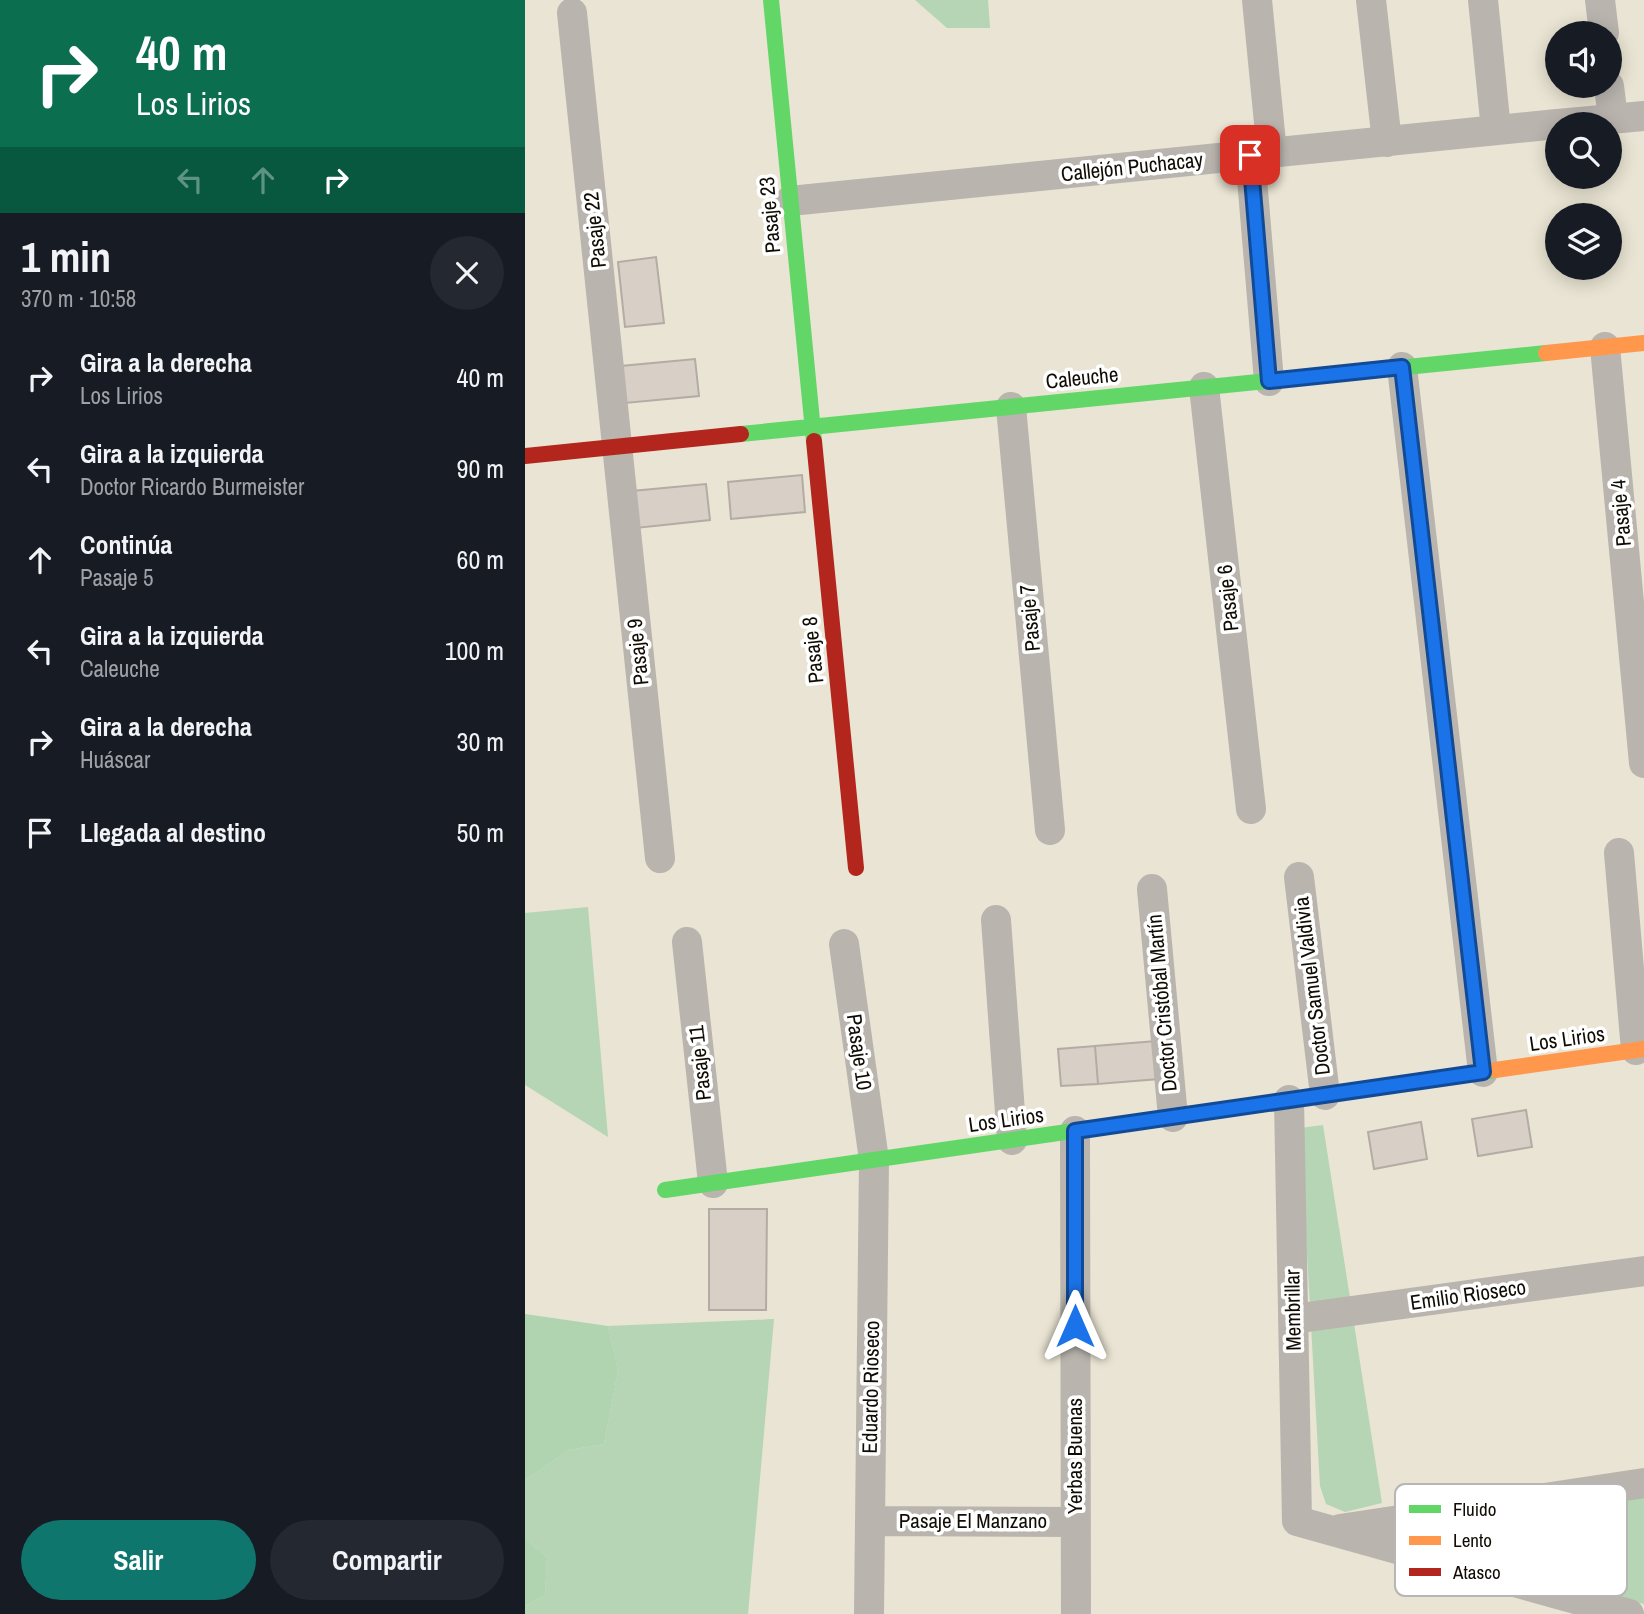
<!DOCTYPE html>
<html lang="es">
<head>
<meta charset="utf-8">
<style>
  :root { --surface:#171b24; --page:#242831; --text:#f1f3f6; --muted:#9ea1a6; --accent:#0f766e }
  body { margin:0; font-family:"Archivo Narrow",sans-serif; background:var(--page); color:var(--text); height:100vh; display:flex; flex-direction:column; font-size:26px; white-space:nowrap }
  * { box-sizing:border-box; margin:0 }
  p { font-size:23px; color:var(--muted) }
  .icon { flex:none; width:38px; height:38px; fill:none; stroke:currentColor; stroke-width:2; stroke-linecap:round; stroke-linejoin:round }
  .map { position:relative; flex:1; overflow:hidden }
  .details { display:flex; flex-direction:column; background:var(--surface); width:525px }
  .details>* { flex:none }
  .guide { background:#0b6e4f; color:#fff; overflow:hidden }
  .tools { position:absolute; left:1020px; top:21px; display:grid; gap:14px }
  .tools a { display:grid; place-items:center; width:77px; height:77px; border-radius:50%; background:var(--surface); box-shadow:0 4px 18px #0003; font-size:35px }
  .pin { position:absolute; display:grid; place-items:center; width:60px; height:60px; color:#fff; margin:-30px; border-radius:14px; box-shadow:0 4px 10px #0006 }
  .me { position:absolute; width:77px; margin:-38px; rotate:0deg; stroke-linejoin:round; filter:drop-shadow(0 0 5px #0008) }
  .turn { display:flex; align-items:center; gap:24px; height:147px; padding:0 21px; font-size:32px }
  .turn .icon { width:91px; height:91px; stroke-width:2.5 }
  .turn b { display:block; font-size:49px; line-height:60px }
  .lanes { display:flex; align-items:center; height:66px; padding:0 21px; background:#0003; justify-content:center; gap:35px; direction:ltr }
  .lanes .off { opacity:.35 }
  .round { display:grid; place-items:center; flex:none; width:74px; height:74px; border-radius:37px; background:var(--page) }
  .overview { display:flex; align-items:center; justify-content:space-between; height:119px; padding:0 21px }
  h1 { font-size:42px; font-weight:700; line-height:52px }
  .action { display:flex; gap:14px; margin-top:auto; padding:14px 21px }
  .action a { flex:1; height:80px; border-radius:42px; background:var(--accent); color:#fff; font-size:28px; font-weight:700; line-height:80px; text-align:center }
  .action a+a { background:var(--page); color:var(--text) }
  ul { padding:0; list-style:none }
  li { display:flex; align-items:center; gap:21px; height:91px; padding:0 21px }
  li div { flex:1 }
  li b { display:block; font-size:26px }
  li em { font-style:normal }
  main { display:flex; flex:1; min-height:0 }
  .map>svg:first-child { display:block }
  .green { fill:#b5d5b4 }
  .forest { fill:#b0d3b0 }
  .building { fill:#d8cfc6; stroke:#b4aca4; stroke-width:2 }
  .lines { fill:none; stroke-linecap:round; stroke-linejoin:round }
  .street { stroke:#b9b4ae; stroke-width:30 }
  .fast { stroke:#63d668; stroke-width:16 }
  .slow { stroke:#ff974d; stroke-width:16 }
  .jam { stroke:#b3261e; stroke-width:16 }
  .route-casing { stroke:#114b97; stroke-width:18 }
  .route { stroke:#1a73e8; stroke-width:12 }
  .labels { text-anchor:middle; stroke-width:7; stroke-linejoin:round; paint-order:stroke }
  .street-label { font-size:21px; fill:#100c04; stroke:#fff }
  .key { fill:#fff; stroke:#b7b6b4; stroke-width:2 }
  .key-label { font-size:19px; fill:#100c04 }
</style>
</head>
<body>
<main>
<section class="details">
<div class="guide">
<div class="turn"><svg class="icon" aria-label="right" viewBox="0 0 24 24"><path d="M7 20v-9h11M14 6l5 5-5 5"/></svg><div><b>40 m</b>Los Lirios</div></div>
<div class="lanes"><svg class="icon off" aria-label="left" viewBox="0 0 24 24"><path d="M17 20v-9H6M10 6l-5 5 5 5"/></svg><svg class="icon off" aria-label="ahead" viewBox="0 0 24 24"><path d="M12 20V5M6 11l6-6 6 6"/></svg><svg class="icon" aria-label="right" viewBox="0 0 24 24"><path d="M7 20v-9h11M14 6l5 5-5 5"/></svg></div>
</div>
<div class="overview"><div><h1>1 min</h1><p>370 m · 10:58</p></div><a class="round"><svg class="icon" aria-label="close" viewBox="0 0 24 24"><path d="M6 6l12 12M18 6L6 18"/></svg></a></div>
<ul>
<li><svg class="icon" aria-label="right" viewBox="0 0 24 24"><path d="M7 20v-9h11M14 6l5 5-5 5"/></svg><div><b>Gira a la derecha</b><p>Los Lirios</p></div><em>40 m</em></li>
<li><svg class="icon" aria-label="left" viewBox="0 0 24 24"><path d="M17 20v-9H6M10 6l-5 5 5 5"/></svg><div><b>Gira a la izquierda</b><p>Doctor Ricardo Burmeister</p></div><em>90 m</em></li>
<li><svg class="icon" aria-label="ahead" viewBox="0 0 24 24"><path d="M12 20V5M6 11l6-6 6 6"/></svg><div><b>Continúa</b><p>Pasaje 5</p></div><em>60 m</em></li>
<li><svg class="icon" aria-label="left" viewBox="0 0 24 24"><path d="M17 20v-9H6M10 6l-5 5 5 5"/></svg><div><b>Gira a la izquierda</b><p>Caleuche</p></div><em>100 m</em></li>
<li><svg class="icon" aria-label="right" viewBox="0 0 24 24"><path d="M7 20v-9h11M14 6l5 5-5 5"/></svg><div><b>Gira a la derecha</b><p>Huáscar</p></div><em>30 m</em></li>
<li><svg class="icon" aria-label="arrive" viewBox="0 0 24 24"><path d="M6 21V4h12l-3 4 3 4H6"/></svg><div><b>Llegada al destino</b></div><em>50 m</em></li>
</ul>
<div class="action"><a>Salir</a><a>Compartir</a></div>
</section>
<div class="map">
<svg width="1119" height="1614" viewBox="0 0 1119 1614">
  <rect width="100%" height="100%" fill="#e9e4d3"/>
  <path class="green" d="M390 0H463L465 28H422Z
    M63 907 83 1137 0 1085V913Z
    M798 1125 857 1503 820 1512 801 1504 795 1486 775 1128Z
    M249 1319 223 1614H0V1606L20 1595 22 1558 0 1538V1480L44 1450 79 1444 93 1371 83 1326Z
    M1119 1491V1604L873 1537 875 1528Z"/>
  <path class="forest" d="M0 1314 83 1326 93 1371 79 1444 44 1450 0 1480Z
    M0 1538 22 1558 20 1595 0 1606Z"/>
  <path class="building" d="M131 257 139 323 100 327 93 262Z
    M170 359 174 396 100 403 96 366Z
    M277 475 280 512 206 519 203 482Z
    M181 484 185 520 111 528 107 491Z
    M631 1041 634 1079 573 1084 570 1046Z
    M570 1046 573 1084 536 1086 533 1049Z
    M1001 1110 1007 1147 953 1156 947 1119Z
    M896 1122 902 1159 849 1169 843 1132Z
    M184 1209H242L241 1310H184Z"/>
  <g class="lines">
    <path class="street" d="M732 0 747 153
      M846 0 862 142
      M958 0 971 130
      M1075 0 1079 33
      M47 13 135 858
      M1084 86 1088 119
      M1033 124 1119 116
      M725 155 744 381
      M265 201 1032 124
      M1080 347 1119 763
      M877 367 958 1072
      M679 387 726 809
      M486 407 525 830
      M1094 853 1111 1050
      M774 877 800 1095
      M627 889 648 1117
      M471 920 487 1140
      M162 942 188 1183
      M319 944 349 1160 344 1614
      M764 1100 772 1521 1104 1614
      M550 1131 551 1614
      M768 1319 1119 1271
      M345 1521 551 1522
      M815 1529 1119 1483"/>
    <path class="fast" d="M246 0 289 441
      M216 434 1021 353
      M140 1190 970 1070"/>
    <path class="slow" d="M1021 353 1119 343
      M970 1070 1119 1049"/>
    <path class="jam" d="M289 441 331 868
      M0 456 216 434"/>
  </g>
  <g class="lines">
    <defs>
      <path id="route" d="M550 1326V1131L958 1072 877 367 744 381 725 155"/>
    </defs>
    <use href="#route" class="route-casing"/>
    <use href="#route" class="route"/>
  </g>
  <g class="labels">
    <g class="street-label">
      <text transform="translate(607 167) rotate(-6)" y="7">Callejón Puchacay</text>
      <text transform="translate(245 215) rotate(-95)" y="7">Pasaje 23</text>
      <text transform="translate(70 230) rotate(-96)" y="7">Pasaje 22</text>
      <text transform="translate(557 378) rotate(-6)" y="7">Caleuche</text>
      <text transform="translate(1096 513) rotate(-95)" y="7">Pasaje 4</text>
      <text transform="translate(703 598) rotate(-96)" y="7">Pasaje 6</text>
      <text transform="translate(505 618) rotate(-95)" y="7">Pasaje 7</text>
      <text transform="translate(288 650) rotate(-96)" y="7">Pasaje 8</text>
      <text transform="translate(113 652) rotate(-96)" y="7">Pasaje 9</text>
      <text transform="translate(787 986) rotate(-97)" y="7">Doctor Samuel Valdivia</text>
      <text transform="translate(637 1003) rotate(-95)" y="7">Doctor Cristóbal Martín</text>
      <text transform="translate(1042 1039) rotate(-8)" y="7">Los Lirios</text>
      <text transform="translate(334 1052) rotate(82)" y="7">Pasaje 10</text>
      <text transform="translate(175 1063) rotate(-96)" y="7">Pasaje 11</text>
      <text transform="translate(481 1120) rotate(-8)" y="7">Los Lirios</text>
      <text transform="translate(943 1295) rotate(-8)" y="7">Emilio Rioseco</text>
      <text transform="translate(768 1310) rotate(-91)" y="7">Membrillar</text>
      <text transform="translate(346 1387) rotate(-89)" y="7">Eduardo Rioseco</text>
      <text transform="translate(550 1456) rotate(-90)" y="7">Yerbas Buenas</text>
      <text x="448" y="1528">Pasaje El Manzano</text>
    </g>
  </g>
  <rect x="870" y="1484" width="232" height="112" rx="10" class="key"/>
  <rect x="884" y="1505" width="32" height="8" fill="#63d668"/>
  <rect x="884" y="1536" width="32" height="9" fill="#ff974d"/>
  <rect x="884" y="1568" width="32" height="8" fill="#b3261e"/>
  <g class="key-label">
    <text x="928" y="1516">Fluido</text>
    <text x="928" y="1547">Lento</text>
    <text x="928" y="1579">Atasco</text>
  </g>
</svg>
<div class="tools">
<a><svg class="icon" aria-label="sound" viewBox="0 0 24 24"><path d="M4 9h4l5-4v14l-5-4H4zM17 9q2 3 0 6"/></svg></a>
<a><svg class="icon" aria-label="search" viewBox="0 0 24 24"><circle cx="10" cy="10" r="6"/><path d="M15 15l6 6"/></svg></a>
<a><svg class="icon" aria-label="layers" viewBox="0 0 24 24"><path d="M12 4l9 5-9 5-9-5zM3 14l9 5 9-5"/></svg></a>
</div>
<div class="pin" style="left:725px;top:155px;background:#d93025"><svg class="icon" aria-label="arrive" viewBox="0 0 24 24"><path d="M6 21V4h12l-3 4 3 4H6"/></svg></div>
<svg class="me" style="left:550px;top:1326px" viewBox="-20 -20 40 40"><path d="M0-17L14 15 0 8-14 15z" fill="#1a73e8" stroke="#fff" stroke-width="4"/></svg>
</div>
</main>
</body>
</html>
